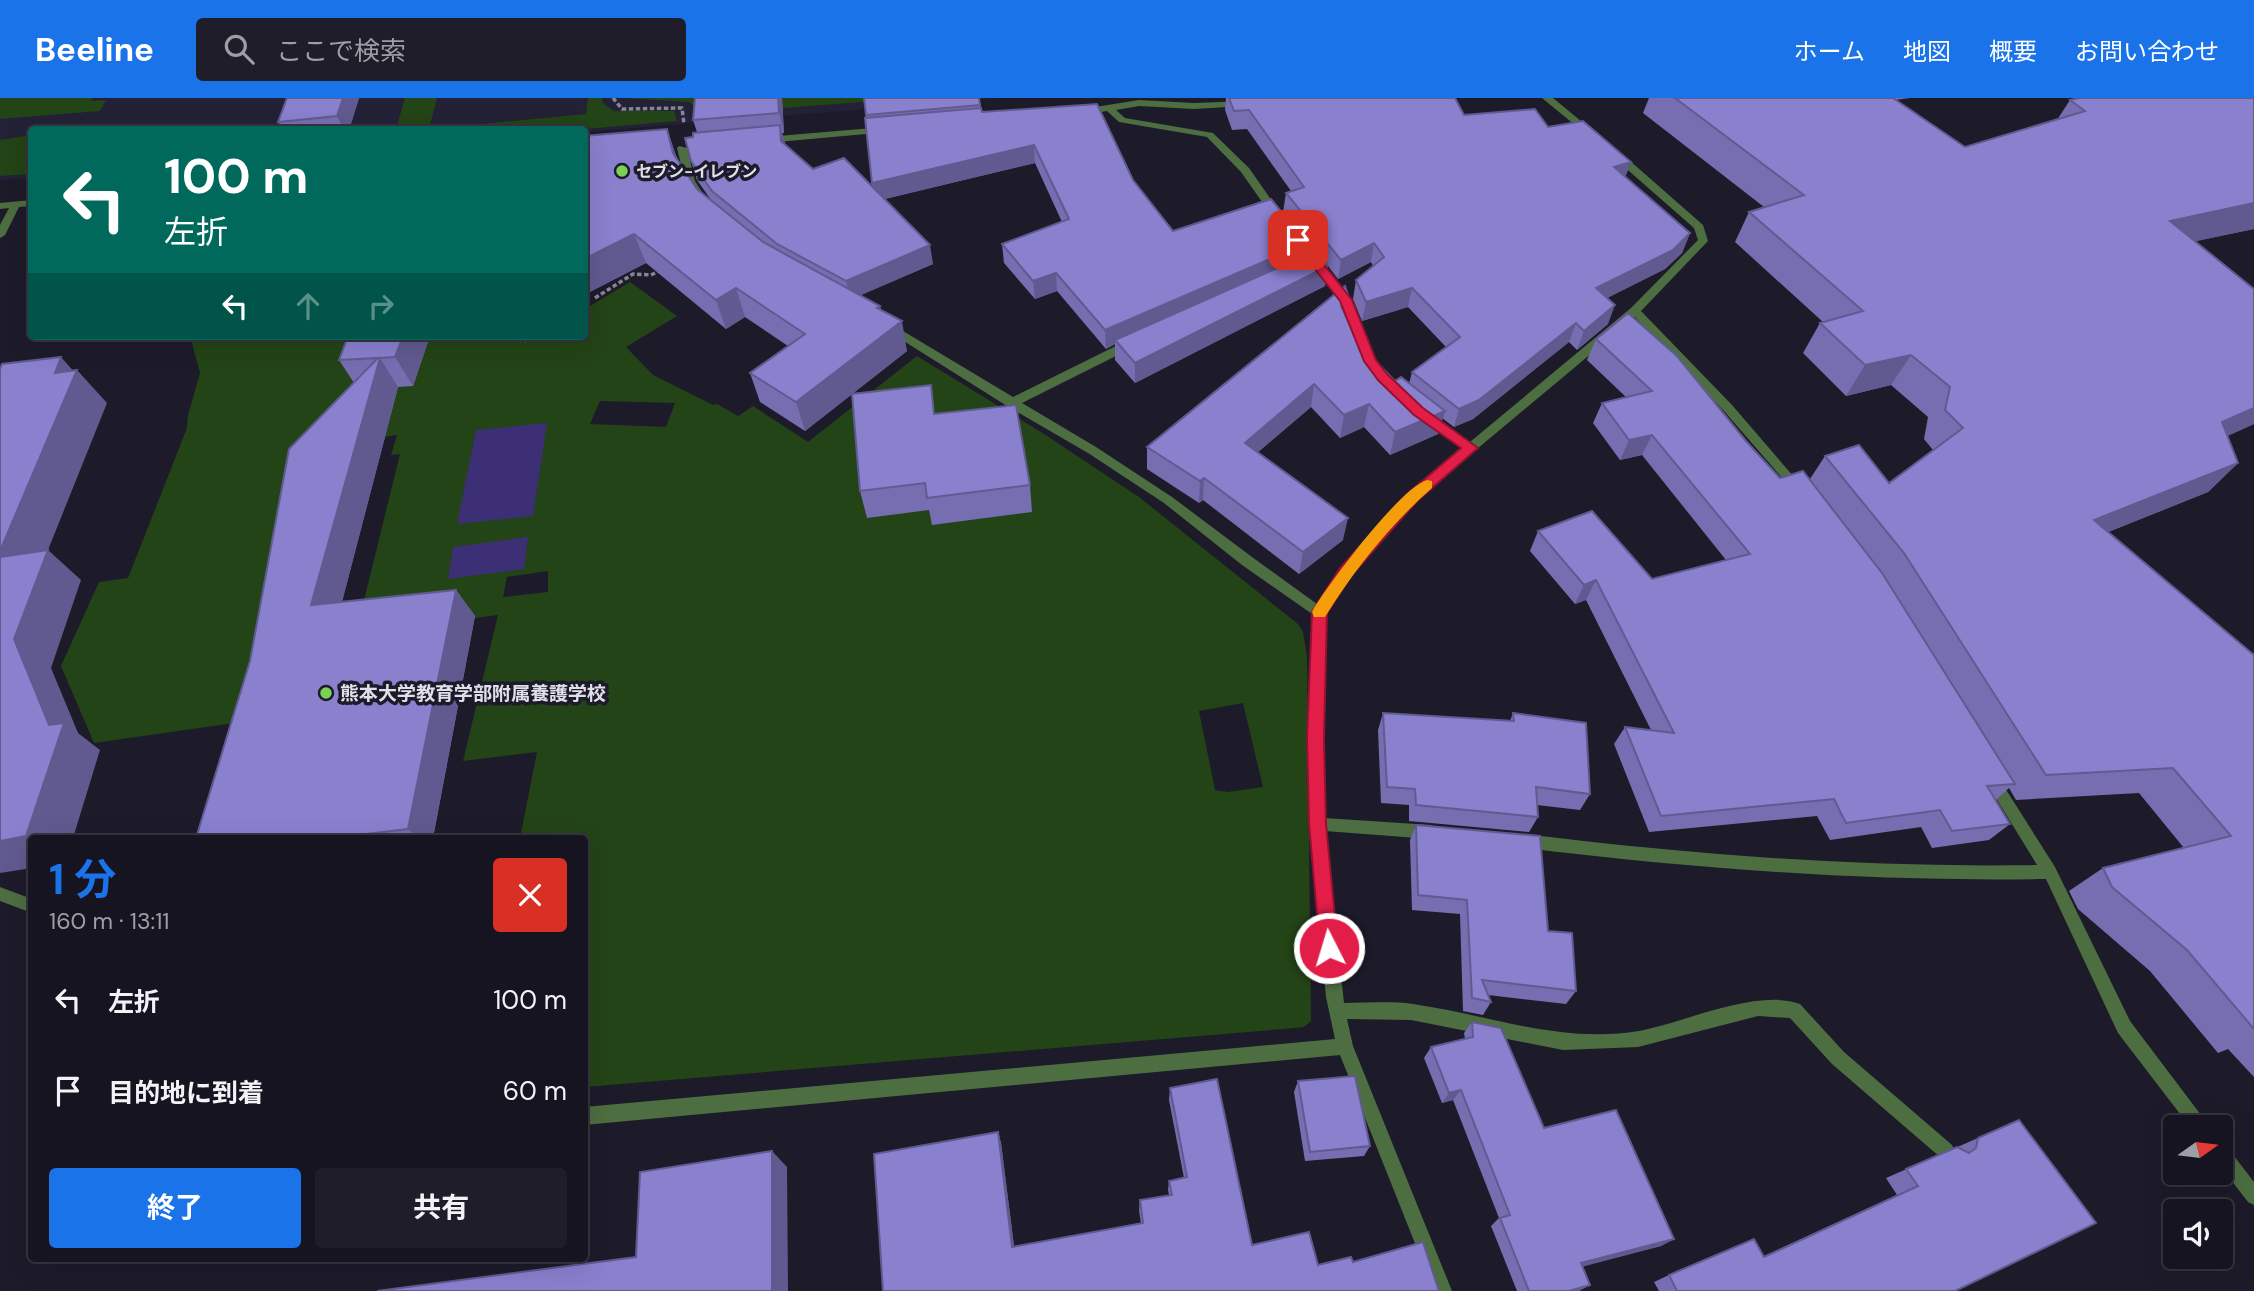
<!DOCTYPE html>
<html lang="ja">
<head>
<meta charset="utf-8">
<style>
  :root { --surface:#161420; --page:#1f1d29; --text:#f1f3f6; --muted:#9e9ea5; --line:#35333e; --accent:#1a73e8 }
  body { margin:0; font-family:"DM Sans","Noto Sans JP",sans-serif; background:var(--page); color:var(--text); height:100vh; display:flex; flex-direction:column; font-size:26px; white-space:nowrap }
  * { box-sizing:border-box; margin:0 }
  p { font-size:23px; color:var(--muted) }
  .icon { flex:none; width:38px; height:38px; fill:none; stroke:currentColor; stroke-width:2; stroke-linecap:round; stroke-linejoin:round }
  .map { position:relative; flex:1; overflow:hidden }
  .panel { position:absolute; left:28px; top:737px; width:560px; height:427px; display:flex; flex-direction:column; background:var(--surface); border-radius:7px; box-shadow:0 7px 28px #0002,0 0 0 2px var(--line) }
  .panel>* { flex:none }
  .guide { position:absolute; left:28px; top:28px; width:560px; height:214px; border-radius:7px; box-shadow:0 7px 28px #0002,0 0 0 2px var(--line); background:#00695c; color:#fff; overflow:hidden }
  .needle { width:46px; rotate:76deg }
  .buttons { position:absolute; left:2163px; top:1017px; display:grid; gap:14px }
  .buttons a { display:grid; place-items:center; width:70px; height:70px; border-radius:7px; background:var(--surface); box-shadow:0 7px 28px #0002,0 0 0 2px var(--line); font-size:35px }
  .pin { position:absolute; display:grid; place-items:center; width:60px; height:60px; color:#fff; margin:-30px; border-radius:14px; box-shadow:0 4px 10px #0006 }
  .me { position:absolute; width:77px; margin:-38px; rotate:355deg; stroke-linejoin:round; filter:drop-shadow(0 0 5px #0008) }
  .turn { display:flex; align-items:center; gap:24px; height:147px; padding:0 21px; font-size:32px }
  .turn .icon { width:91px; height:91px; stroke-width:2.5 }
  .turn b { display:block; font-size:49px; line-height:60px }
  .lanes { display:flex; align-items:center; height:66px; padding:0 21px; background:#0003; justify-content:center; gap:35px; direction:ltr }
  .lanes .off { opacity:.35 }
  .round { display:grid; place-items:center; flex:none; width:74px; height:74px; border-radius:7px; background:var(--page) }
  .head { display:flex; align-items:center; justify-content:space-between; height:119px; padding:0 21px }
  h1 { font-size:42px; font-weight:700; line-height:52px; color:var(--accent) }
  .action { display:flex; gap:14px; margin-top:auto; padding:14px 21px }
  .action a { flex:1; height:80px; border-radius:7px; background:var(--accent); color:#fff; font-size:28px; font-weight:700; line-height:80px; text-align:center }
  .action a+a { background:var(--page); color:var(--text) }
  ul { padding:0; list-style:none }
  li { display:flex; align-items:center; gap:21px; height:91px; padding:0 21px }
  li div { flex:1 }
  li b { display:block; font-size:26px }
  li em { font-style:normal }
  header { display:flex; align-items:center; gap:42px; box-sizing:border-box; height:98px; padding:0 35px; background:var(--accent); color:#fff }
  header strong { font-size:33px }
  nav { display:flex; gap:38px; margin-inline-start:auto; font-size:24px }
  .search { width:490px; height:63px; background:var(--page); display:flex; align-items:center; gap:18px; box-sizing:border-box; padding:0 24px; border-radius:7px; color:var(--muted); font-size:26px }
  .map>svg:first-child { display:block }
  .built { fill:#232136 }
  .green { fill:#234416; fill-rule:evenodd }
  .water { fill:#3d2f75 }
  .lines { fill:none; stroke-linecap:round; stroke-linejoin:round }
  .path { stroke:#868591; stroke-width:3.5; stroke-dasharray:4.5 2.5; stroke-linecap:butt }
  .street { fill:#4d6e41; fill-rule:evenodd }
  .wall { fill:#766eb1 }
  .shaded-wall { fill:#605a90 }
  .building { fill:#8980ce; stroke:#605a90; stroke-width:2 }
  .route { fill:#e11d48; stroke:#92132f; stroke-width:2 }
  .slow { fill:#f59e0b }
  .poi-dot { fill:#7ad156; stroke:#1d1b2a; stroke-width:2.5 }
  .labels { text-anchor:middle; stroke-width:7; stroke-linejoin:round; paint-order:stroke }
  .far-poi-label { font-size:16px; font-weight:bold; fill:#e0e0ea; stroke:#1d1b2a; text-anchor:start }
  .poi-label { font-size:19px; font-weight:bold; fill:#e0e0ea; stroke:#1d1b2a; text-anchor:start }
</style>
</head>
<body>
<header>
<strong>Beeline</strong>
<div class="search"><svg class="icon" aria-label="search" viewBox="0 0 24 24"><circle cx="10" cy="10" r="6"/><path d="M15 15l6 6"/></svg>ここで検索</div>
<nav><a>ホーム</a><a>地図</a><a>概要</a><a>お問い合わせ</a></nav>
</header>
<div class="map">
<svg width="2254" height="1193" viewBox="0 0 2254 1193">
  <rect width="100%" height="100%" fill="#1d1b2a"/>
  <path class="built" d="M0 0H1001L585 34 584 32H32L31 80 0 82Z"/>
  <path class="green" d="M0 0H93L91 3 106 2 100 13 0 21Z
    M405 0H437L429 31H396Z
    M588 0H602L603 5 614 13H674L677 23 574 32 430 31 586 16Z
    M624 0H913L696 17 695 9 689 4Z
    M31 37V76L0 78V42Z
    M630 184 677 218 626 249 653 277 713 307 717 306 738 318 753 308 808 344 917 258 1044 336 1139 399 1298 526 1303 534 1307 558 1311 923 1304 929 1295 930 585 989 584 740H520L537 654 463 663 498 517 356 535 400 356 391 357 397 337 338 346 255 622 94 645 61 568 99 484 128 480 187 330 188 317 200 275 190 238H517L525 244 536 238H584L585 211ZM600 303 674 305H675L666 329 590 326ZM547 326 458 426 476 332ZM548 473V494L503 499 507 479ZM1243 605 1263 689 1228 694 1215 692 1199 613Z"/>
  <path class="water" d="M547 325 533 418 457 426 476 332Z
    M528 439 524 471 448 481 453 449Z"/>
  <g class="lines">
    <path class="path" d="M613 0 622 11 682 10 684 26
      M595 200 633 176 651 177 661 172"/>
    <path class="street" d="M1542 0H1553L1593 33V37H1587Z
      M1139 2 1194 5 1247 3V7L1244 8 1194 11 1139 8 1116 12 1125 20 1213 35 1249 70 1281 116 1280 118H1272L1241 74 1207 39 1119 24 1107 13 1083 17 1078 14 1083 11Z
      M885 29 890 32 888 34 766 45 761 42 766 39Z
      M679 48 687 50 695 83 702 94 701 96H693L685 83 677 50Z
      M1613 55H1621L1703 127 1708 143 1641 213 1732 307 1806 393 1804 396H1796L1724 313 1635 219 1416 402 1351 478 1326 515 1324 720 1431 727 1436 729 1439 734 1436 739 1431 741 1325 733 1344 905C1366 905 1390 903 1413 906 1489 917 1561 946 1639 933 1683 925 1758 890 1800 906L1844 954 1952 1047 1955 1053 1952 1059 1946 1062 1940 1059 1832 966 1790 920 1758 918 1638 949 1563 952 1411 922 1347 921 1353 948 1452 1193H1434L1340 957 584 1027V1009L1335 941 1326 899 1310 726 1309 640 1312 516 1242 467 1164 405 1088 355 1007 308 883 230 885 227H893L1013 299 1128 242H1136V248L1022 305 1096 349 1172 399 1252 459 1317 506 1341 470 1408 396 1463 350 1421 321V315H1429L1470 344 1631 210 1698 142 1694 130 1613 59Z
      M32 102V108L19 109 5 137 0 140V127L9 110 0 111V105Z
      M1296 137 1300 138 1351 202 1375 261 1382 270 1380 273H1372L1366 266 1340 203 1291 140Z
      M1993 677 1998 679 2055 769 2130 923 2210 1029H2190L2118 935 2046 781C1871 784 1698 771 1524 750L1519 748 1516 743 1519 738 1524 736C1695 757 1865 770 2037 767L1988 687 1986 683 1988 679Z
      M0 789 32 801V815L0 803Z
      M2221 1046 2227 1049 2254 1084V1107L2248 1104 2221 1069Z"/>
  </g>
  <path class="wall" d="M287 0H359L349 32H283L278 24Z
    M695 0H782L784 35H782L785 46 813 71 872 89 864 0H979L982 14 1133 82 1173 133 1307 145 1305 158 1315 154 1283 114 1286 95 1291 93 1247 31 1232 32 1225 12 1226 0H1221H1455L1464 17 1548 29 1625 79 1690 135 1682 155 1665 171 1607 200 1608 226 1577 252 1569 244 1473 321 1454 329 1442 320 1438 336 1390 357 1364 329 1340 340 1311 309 1258 354 1343 442 1299 476 1203 402 1199 405 1147 371V349L1348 224 1358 245 1395 283 1409 286 1412 274 1446 249 1408 209 1362 223 1353 201 1356 182 1373 168 1371 164 1338 181 1328 168 1325 188 1135 285 1115 262V246L1106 251 1057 193 1035 201 1004 165 1002 146 1062 124 1035 65 885 101 933 166 860 197 880 208 881 212 907 253 805 333 760 304 750 275 788 248 745 219 726 231 646 165 584 197V38L677 61 697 91 711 102 697 82 691 63 693 39 697 34 693 22Z
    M1649 0H1910L1895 2 1965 49 2057 22 2070 2 2254 0V131L2195 143 2254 191V326L2227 338 2238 365 2208 394 2108 434 2254 557V979L2228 951 2218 955 2150 873 2078 811 2069 793 2103 770 2184 750 2139 695 2016 702 2009 690 1996 702 2010 726 1989 742 1932 750 1921 729 1830 742 1817 718 1649 734 1614 646 1625 629 1651 632 1586 502 1575 506 1530 453 1538 433 1652 481 1726 462 1642 357 1620 362 1593 325 1602 305 1626 299 1587 262 1596 241 1746 343 1780 380 1810 381 1825 358 1889 385 1933 352 1924 341 1928 319 1891 287 1846 298 1803 255 1820 225 1823 224 1735 144 1749 114 1764 109 1643 15Z
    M348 238H430L413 288 398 289 342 504 456 492 475 518 433 740H196L354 285 339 262Z
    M936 316 1030 387 1032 414 932 427 929 412 867 420 860 393Z
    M1383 615 1510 623 1513 615 1590 696 1580 712 1537 707 1538 719 1529 734 1409 723V707L1381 705 1378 632Z
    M1416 727 1548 833 1576 893 1566 906 1488 897 1491 904 1483 917 1463 913 1460 816 1412 812 1410 742Z
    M1472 924 1544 1030 1674 1141 1661 1148 1582 1168 1590 1187 1579 1193H1517L1491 1128 1499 1120 1453 1002 1442 1005 1424 960 1431 949 1465 941 1464 935Z
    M1298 983 1370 1048 1364 1058 1305 1063 1294 994Z
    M1170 990 1252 1147 1318 1167 1353 1164 1439 1193H883L998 1034 1001 1045 1014 1148 1141 1126 1139 1112 1140 1102 1169 1097 1168 1092 1169 1083 1184 1080 1169 1002Z
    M1978 1040 1955 1193H1659L1654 1184 1669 1177 1764 1158 1897 1097 1886 1080Z"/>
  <path class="shaded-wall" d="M343 0H359L349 32H344L337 18Z
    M778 0H782L784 35 779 15Z
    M780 27 785 46 781 43Z
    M667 31 677 60 673 55Z
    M1034 47 1035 65 875 103 872 85Z
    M1631 64 1624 83 1614 69Z
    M2254 105V131L2145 154 2170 123Z
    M1690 135 1682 155 1665 171 1589 209 1596 190Z
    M634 136 646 165 584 197V161Z
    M1307 145 1305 163 1115 242V246L1106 251 1105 232Z
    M1374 145 1371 164 1338 181 1341 162Z
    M930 147 933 166 850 202 846 183Z
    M1328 168 1325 188 1135 285V265Z
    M1056 175 1057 193 1035 201 1033 183Z
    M736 190 745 219 726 231 716 202Z
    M1412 190 1408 209 1362 223 1366 204Z
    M1351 205 1347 228 1341 208Z
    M1615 207 1608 226 1577 252 1584 233Z
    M880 208 886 236 902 223 907 253 805 333 796 304Z
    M1576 225 1569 244 1473 321 1454 329 1459 311Z
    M403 238H430L413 288 395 259Z
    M522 238H536L525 245Z
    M1911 257 1891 287 1846 298 1865 267Z
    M61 259 76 276 77 272 107 305 48 452 81 482 51 570 78 635 100 652 73 740H32V770L0 775V743L49 627 14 541 0 462V453L55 275Z
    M380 260 398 289 334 534 311 507Z
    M1314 286 1311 309 1242 368 1245 345Z
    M1369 306 1364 329 1340 340 1344 317Z
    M2254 310V326L2192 354 2222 324Z
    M1445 313 1438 336 1390 357 1395 334Z
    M1652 337 1642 357 1620 362 1629 342Z
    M2238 365 2208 394 2066 451 2094 422Z
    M1204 380 1203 402 1199 405 1200 383Z
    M1348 420 1343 442 1299 476 1303 454Z
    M1596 482 1586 502 1575 506 1584 487Z
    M456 492 475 518 433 740H417L408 731Z
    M1461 992 1453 1002 1442 1005 1449 995Z
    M998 1034 1001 1045 1015 1157 1012 1149Z
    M772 1053 787 1069 788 1193H772Z
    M1674 1141 1661 1148 1570 1172 1581 1165Z
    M1590 1187 1579 1193H1569Z"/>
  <path class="building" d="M287 0H343L337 18 278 24Z
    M695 0H778L779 15 693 22Z
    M864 0H979L980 7 866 17Z
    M1229 0H1455L1464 17 1535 11 1548 29 1583 23 1631 64 1614 69 1690 135 1673 152 1596 190 1615 207 1584 233 1576 225 1479 302 1459 311 1412 274 1460 239 1412 190 1366 204 1356 182 1384 159 1374 145 1341 162 1286 95 1304 89 1249 12 1234 13Z
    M1675 0H1893L1965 49 2085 13 2070 2 2079 0H2254V105L2170 123 2254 191V310L2222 324 2238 365 2094 422 2254 557V931L2187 852 2112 789 2103 770 2231 738 2173 670 2046 677 1904 455 1825 358 1859 347 1889 385 1963 330 1945 312 1950 289 1911 257 1865 267 1820 225 1863 213 1749 114 1804 97Z
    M1097 6 1133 82 1173 133 1271 101 1307 145 1105 232 1056 175 1033 183 1002 146 1069 121 1034 47 872 85 865 20 981 10 982 14Z
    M780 27 781 43 813 71 844 60 930 147 846 183 777 146 712 93 691 63 685 40 693 39V35Z
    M667 31 673 55 697 91 763 144 880 208 877 210 902 223 796 304 750 275 805 236 736 190 716 202 634 136 584 161V38Z
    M1316 153 1328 168 1135 265 1115 242Z
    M1345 188 1351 205 1341 208 1358 245 1395 283 1401 279 1445 313 1395 334 1369 306 1344 317 1314 286 1245 345 1348 420 1303 454 1204 380 1200 383 1147 349Z
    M1628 215 1677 258 1746 343 1780 380 1803 373 1882 475 2015 686 1987 688 2010 726 1952 733 1940 712 1846 725 1834 701 1661 718 1625 629 1674 635 1596 482 1584 487 1538 433 1592 413 1652 481 1750 456 1652 337 1629 342 1602 305 1652 293 1596 241Z
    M348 238H403L395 259 380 260 311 507 456 492 408 731 332 740H196L250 563 289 351 378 260 339 262Z
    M61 259 55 275 77 272 0 453V271L2 266Z
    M931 287 934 316 1016 307 1030 387 927 400 925 385 860 393 852 296Z
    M48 452 14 541 49 627 64 625 26 738 0 743V459Z
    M1383 615 1514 623 1513 615 1586 625 1590 696 1536 689 1538 719 1416 707 1415 691 1387 689Z
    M1416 727 1540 738 1548 833 1572 835 1576 893 1482 882 1491 904 1472 900 1467 802 1418 797Z
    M1472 924 1501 930 1544 1030 1616 1012 1674 1141 1581 1165 1590 1187 1569 1193H1529L1500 1120 1510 1117 1461 992 1449 995 1431 949 1473 939Z
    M1355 978 1370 1048 1310 1054 1298 983Z
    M1217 981 1252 1147 1309 1134 1318 1167 1351 1159 1353 1164 1423 1144 1439 1193H883L874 1056 998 1034 1012 1149 1143 1125 1140 1102 1172 1097 1169 1083 1187 1079 1170 990Z
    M2019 1022 2096 1125 1955 1193H1677L1669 1177 1754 1141 1764 1159 1918 1088 1906 1071 1957 1049 1969 1055 1976 1050 1978 1040Z
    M772 1053V1193H377L636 1159 640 1074Z"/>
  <path class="route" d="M1298 139 1303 140 1352 202 1376 262 1387 276 1423 310 1478 350 1417 403 1351 478 1327 515 1324 640 1326 726 1338 850 1335 856 1329 858 1323 856 1320 850 1309 726 1307 640 1312 514 1340 470 1407 396 1461 350 1414 317 1378 282 1364 263 1340 203 1292 142Z"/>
  <path class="slow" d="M1427 382 1432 383V390C1390 427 1354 472 1325 519H1314L1312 514 1314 510C1331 483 1399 391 1427 382Z"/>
  <g class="poi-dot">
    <circle cx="622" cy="73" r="7"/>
    <circle cx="326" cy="595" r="7"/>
  </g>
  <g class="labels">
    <g class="far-poi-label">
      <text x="636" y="79">セブン-イレブン</text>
    </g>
    <g class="poi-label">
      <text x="340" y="602">熊本大学教育学部附属養護学校</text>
    </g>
  </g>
</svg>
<div class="buttons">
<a><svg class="needle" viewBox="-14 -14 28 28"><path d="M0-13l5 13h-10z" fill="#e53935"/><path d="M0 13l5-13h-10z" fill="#9e9ea5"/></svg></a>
<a><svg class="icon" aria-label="sound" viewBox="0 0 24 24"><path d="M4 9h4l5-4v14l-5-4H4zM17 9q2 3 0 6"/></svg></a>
</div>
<div class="pin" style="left:1298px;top:142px;background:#d93025"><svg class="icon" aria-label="arrive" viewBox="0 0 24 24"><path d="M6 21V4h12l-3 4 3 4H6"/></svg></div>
<svg class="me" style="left:1329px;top:850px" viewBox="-20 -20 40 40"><circle r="17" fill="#e11d48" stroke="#fff" stroke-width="3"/><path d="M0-11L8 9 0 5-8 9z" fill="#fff"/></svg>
<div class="guide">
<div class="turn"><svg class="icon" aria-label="left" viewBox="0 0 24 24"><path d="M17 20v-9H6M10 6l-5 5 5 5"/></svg><div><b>100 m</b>左折</div></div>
<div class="lanes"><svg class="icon" aria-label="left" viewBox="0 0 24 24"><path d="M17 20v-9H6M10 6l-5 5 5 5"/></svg><svg class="icon off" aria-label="ahead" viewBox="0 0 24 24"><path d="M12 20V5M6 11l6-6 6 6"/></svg><svg class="icon off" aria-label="right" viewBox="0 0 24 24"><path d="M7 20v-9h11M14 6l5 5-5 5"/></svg></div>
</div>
<section class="panel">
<div class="head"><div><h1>1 分</h1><p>160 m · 13:11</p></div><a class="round" style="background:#d93025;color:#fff"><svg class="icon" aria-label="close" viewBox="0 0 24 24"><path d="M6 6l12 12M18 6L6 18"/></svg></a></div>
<ul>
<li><svg class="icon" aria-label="left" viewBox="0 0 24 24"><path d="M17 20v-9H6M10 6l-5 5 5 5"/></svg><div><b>左折</b></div><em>100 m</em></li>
<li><svg class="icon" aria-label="arrive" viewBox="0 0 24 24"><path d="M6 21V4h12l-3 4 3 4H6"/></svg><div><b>目的地に到着</b></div><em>60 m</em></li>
</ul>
<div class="action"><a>終了</a><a>共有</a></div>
</section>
</div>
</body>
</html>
